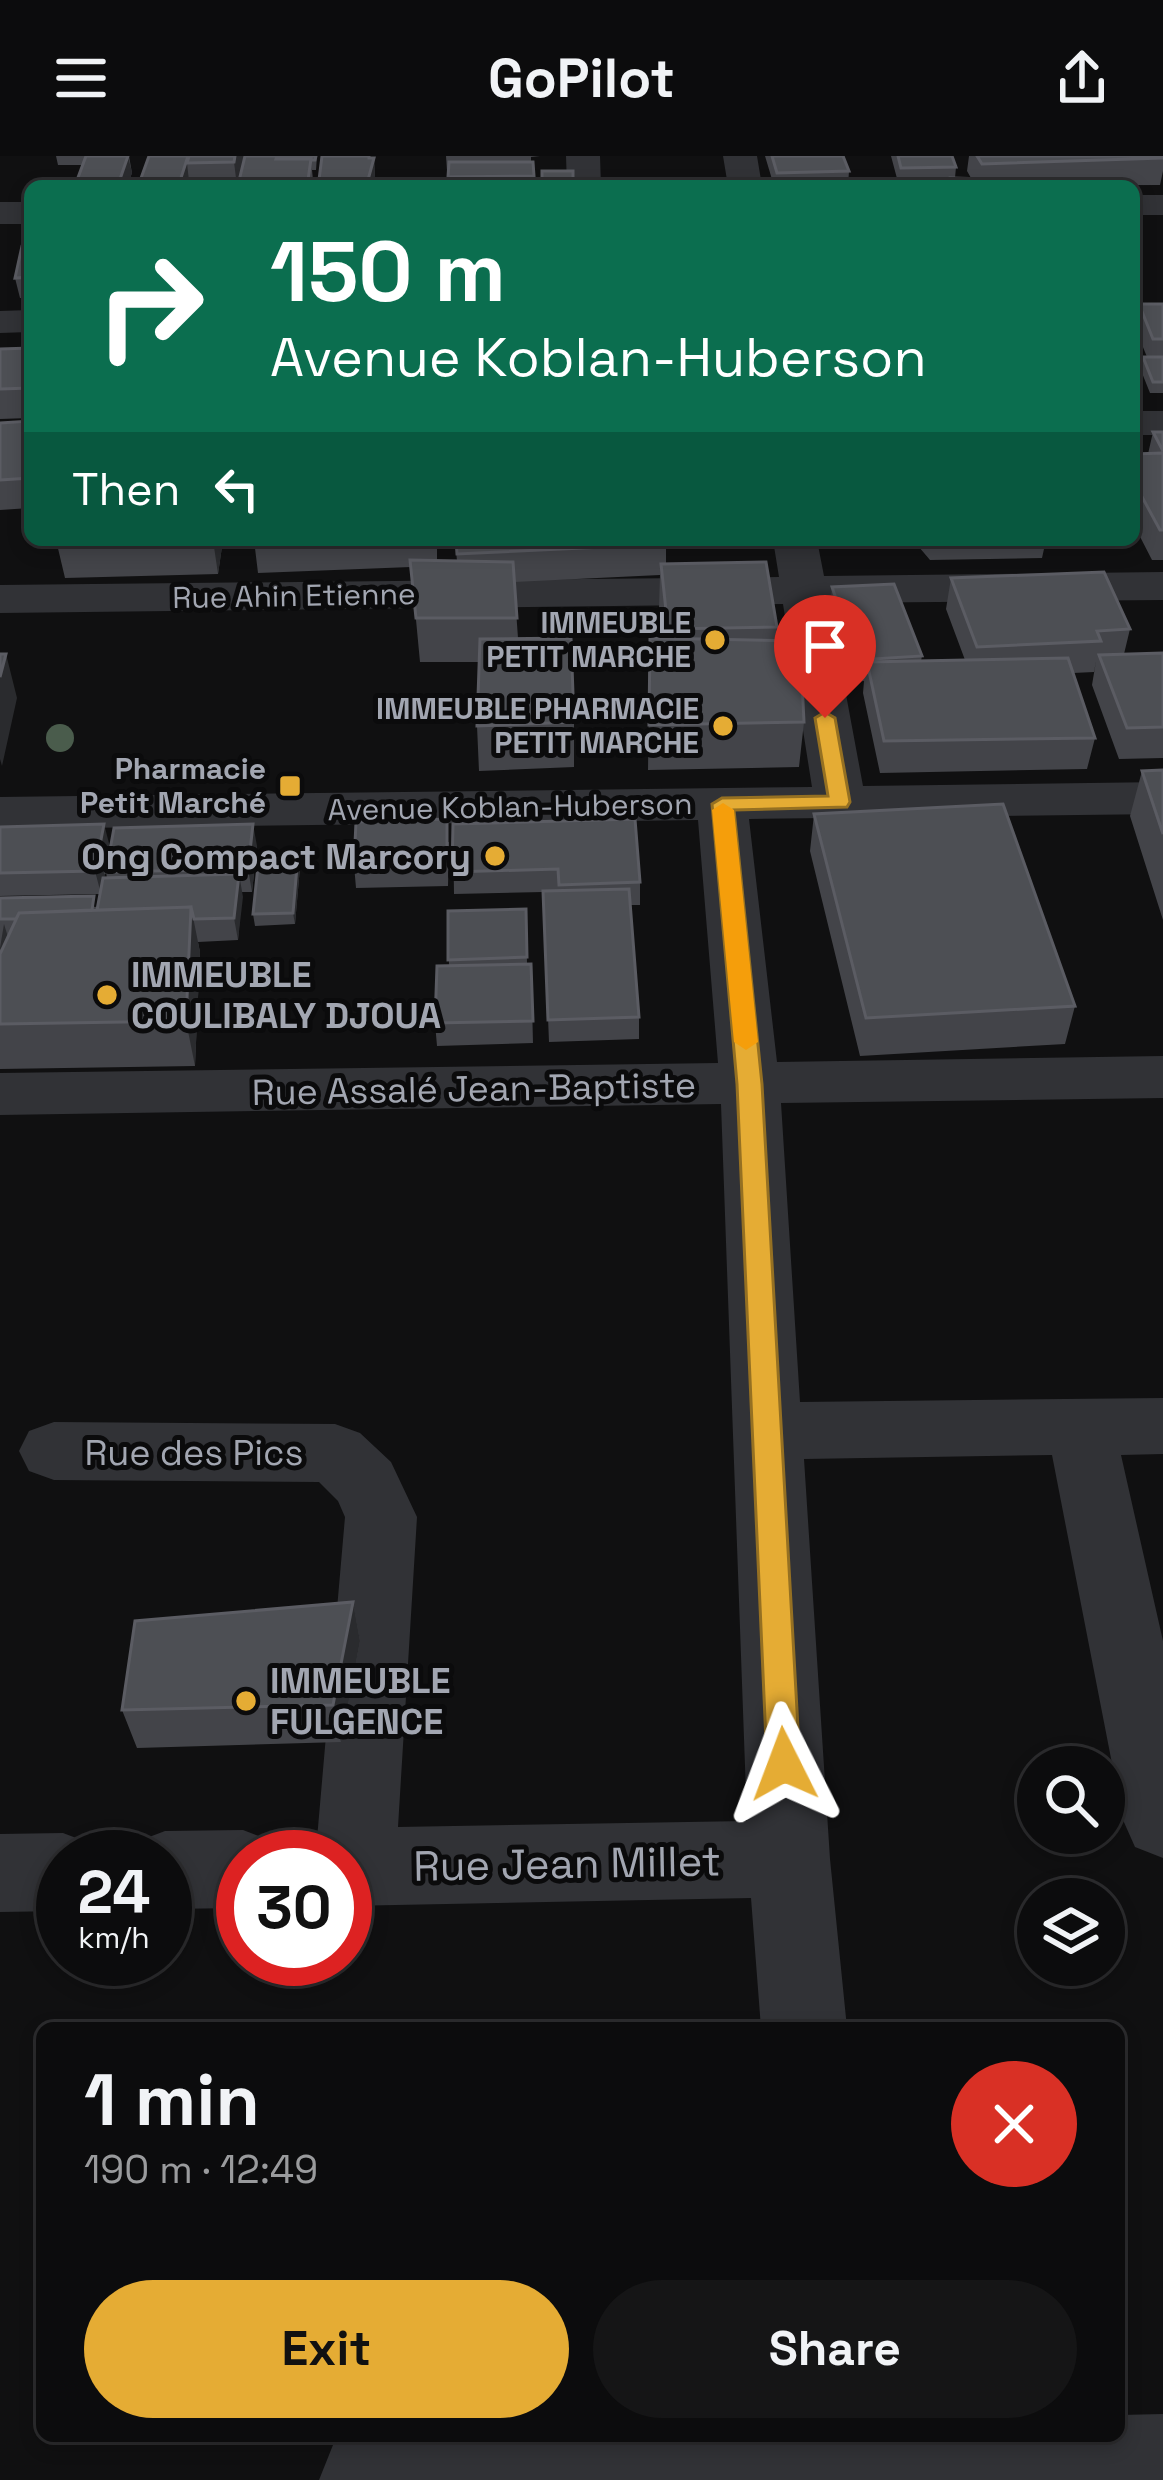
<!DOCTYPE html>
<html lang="en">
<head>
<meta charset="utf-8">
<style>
  :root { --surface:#0c0c0d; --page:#151516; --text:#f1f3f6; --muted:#9a9b9d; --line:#2c2c2e; --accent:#e5ac34 }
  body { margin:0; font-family:"Space Grotesk",sans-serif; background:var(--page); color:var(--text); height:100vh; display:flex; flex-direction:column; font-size:45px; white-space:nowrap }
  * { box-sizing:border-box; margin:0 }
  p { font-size:39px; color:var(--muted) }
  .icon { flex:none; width:66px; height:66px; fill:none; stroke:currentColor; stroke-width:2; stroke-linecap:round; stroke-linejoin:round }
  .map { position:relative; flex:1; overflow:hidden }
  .sheet { position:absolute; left:36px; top:1866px; width:1089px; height:420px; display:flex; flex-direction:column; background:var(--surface); border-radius:18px; box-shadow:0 6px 18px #0003,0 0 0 3px var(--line) }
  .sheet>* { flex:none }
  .guide { position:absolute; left:24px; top:24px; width:1116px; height:366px; border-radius:18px; box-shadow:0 6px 18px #0003,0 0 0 3px var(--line); background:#0b6e4f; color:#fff; overflow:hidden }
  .tools { position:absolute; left:1017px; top:1590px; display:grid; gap:24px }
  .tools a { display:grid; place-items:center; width:108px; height:108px; border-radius:50%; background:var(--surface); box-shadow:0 6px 18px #0003,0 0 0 3px var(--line); font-size:60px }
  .speed { position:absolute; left:36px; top:1674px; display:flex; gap:24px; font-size:60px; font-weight:700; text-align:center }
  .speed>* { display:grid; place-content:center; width:156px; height:156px; border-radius:50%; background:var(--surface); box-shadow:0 6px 18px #0003,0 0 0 3px var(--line); line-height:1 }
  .speed small { font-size:30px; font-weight:400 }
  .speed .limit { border:18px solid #d22; background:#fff; color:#111 }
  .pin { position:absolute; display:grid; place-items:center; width:102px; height:102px; color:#fff; margin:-123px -51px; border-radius:50% 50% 50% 0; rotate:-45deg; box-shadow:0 0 12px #0007 }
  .pin .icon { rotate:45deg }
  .me { position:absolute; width:132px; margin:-66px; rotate:357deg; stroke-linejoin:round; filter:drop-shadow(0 0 9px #0008) }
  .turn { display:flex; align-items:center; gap:42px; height:252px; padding:0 48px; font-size:54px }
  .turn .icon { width:156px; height:156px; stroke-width:2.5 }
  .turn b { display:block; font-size:84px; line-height:102px }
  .then { display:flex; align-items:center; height:114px; padding:0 48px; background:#0003; gap:24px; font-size:45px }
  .round { display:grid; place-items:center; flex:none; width:126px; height:126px; border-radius:63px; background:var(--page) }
  .headline { display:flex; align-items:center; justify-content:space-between; height:204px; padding:0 48px }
  h1 { font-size:72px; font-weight:700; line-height:90px }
  .cta { display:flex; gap:24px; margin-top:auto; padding:24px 48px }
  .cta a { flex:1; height:138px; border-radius:72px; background:var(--accent); color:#111; font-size:48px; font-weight:700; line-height:138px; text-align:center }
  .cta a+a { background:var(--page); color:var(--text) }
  header { display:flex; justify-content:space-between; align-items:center; height:156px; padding:0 48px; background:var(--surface); font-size:54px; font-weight:700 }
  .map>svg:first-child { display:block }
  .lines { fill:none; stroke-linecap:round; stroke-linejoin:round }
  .minor { fill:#313236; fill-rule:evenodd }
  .tree { fill:#4a5c4c }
  .wall { fill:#434449 }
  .shaded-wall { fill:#2a2b2e }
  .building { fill:#4d4f54; stroke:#5b5c63; stroke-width:3 }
  .route { fill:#e5ac34; stroke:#957022; stroke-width:3 }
  .slow { fill:#f59e0b }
  .poi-dot { fill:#e5ac34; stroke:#0b0b0c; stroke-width:4.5 }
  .labels { text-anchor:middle; stroke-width:10; stroke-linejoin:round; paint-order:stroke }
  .far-street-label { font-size:30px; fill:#a2a6b1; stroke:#0b0b0c }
  .far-poi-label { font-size:30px; font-weight:bold; fill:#a2a6b1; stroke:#0b0b0c; text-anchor:end }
  .poi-label { font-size:36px; font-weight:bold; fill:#a2a6b1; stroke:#0b0b0c; text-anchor:start }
  .street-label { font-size:36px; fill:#a2a6b1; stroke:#0b0b0c }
  .near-street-label { font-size:42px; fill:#a2a6b1; stroke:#0b0b0c }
</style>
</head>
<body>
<header><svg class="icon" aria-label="menu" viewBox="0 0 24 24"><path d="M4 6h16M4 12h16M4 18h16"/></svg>GoPilot<svg class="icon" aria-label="share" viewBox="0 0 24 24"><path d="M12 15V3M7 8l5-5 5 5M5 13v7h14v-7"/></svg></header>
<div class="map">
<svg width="1163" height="2324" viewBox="0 0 1163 2324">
  <rect width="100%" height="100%" fill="#101011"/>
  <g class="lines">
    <path class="minor" d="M566 0H600L601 30H567Z
      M723 0H757L762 30H728Z
      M1134 39H1163V59H1134Z
      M0 46H30V68H0Z
      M30 154V176L0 177V155Z
      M1134 255H1163V279H1134Z
      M773 384H817L824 420 1163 416V444L829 447 863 630 1163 626V658L749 663 777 906 1163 900V942L781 947 800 1246 1163 1242V1298L1121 1299 1163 1485V1702L1135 1691 1123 1664 1052 1299 804 1303 830 1703 847 1872H761L751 1742 345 1750V1701H309L317 1683 345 1361 338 1345 319 1326 54 1324 29 1315 19 1295 29 1275 54 1266 335 1268 360 1277 391 1306 417 1361 398 1671 747 1665 721 948 0 959V917L718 907 698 664 0 673V641L812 631 783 448 0 457V429L779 421Z
      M243 1674 272 1685 279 1701H243V1752L165 1753V1701H130L136 1686 165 1675Z
      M63 1677 92 1688 97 1701H63V1755L0 1756V1678Z
      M1163 2258V2324H319L333 2289 355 2280H1119V2259Z"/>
  </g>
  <circle class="tree" cx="60" cy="582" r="14"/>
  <path class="wall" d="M56 0H129L132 17 127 30H77L76 27 83 9H58Z
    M149 0H317L316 14H312L313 24H319L322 0H370V2H374L375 22 373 30H190L189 25 187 30H141L140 25Z
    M446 0H540L531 1V6H533L534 30H448Z
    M765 0H844L849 15 848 30H774Z
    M891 0H952L956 11 955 22H971L967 15 969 0H1163V15L1160 29 899 30Z
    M542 15H573V30H542Z
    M30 89V142H20L15 122Z
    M1139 148H1163V237H1150L1140 212 1143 201H1147L1134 169Z
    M30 192V262L0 263V193Z
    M30 265V352L0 354V267Z
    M1153 276H1163V404H1152L1134 369V298H1148Z
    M56 384H223L218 418 65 422Z
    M254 384H437V405H457L455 384H666V408L777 471 776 484 804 566 799 611 648 614 650 482H662L659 452 660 419 514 426 518 482 574 566V611L479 615 477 570 479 506H420L411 411 258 417Z
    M913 384H1046L1042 402 930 404Z
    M951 422 1130 473 1124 498 1163 497V602L1119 603 1092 529 1096 505 1094 516 1073 517 1095 582 1087 613 880 617 863 537 864 525 854 526 830 454 832 431 922 500 921 505 965 504 946 453Z
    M1163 614V764L1130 660 1142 615Z
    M814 658 1075 850 1065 888 860 900 810 695Z
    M453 668 640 726V749H630L639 861V883L549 886 543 736 454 738Z
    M0 671 110 691 104 722H107L106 716 257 690 252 736H242L238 784 198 786 200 796 195 910 0 913V742L97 751 100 738 0 740Z
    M449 686 448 730 356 732 354 709Z
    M298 699 300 711 295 768 255 770 253 758Z
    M526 753 527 808H531L533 887 437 890 435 867 449 810 448 755Z
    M353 1446 360 1485 341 1586 137 1592 122 1554Z"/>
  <path class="shaded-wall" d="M128 0 132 17 127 30H119V26Z
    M235 0H246L240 30H237L234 6Z
    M369 0 371 12 374 2 375 22 373 30H368Z
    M187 7 189 25 187 30H181L180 25Z
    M213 384H223L218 418Z
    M6 498 17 542 2 610 0 603V521Z
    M104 668 110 691 101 738 95 715Z
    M253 668 257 690 252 736 248 713Z
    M298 699 300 711 295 768 293 757Z
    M239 718 243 741 238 784 234 762Z
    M191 751 200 796 195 910 186 865Z
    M4 768 11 791 6 811 0 792Z
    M353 1446 360 1485 341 1586 333 1549Z"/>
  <path class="building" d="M86 0H128L119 26 76 27Z
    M149 0H188L180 25H140Z
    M189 0H235L234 6 187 7Z
    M245 0H277L276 3H311L308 24 239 25Z
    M277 0H316L315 4H311V3H277Z
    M322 0H369V2H374L368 24H319Z
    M772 0H843L849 15 777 17Z
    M898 0H952L956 11 901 12Z
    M977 0H1163V2L982 8Z
    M449 6H533L534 20 448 21Z
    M542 15H573V24H542Z
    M950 22 1029 24 1030 30H949Z
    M337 24 335 30H282L283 25Z
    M206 26 254 27 253 30H204Z
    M419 26H445V30H418Z
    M30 89V121L15 122 22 90Z
    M1139 148H1163V183H1153Z
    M30 192V232L0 233V193Z
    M1143 201H1163V226H1153Z
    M30 265V322L0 324V267Z
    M1153 276H1163V295Z
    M1163 297V374H1160L1134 326V298Z
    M254 384H330L254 387Z
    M456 384H666L667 388 457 398Z
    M410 404 513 406 517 462H416Z
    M766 406 777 471 668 473 661 408Z
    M1104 416 1130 473 1097 475 1101 485 977 491 951 422Z
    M894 428 922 500 857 504 832 431Z
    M571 482 574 566 477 570 480 483Z
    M650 482 800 485 804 566 649 569Z
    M1163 497V571L1127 572 1099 499Z
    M0 498H6L0 521Z
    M1068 502 1095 582 884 585 867 506Z
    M1163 614V678L1142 615Z
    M1003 648 1075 850 866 862 814 658Z
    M447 663V707L354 709 356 666Z
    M635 663 640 726 559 729 558 713 452 716 453 668Z
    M104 668 95 715 0 717V671Z
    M253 668 248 713 106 716 114 672Z
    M298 699 293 757 253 758 259 700Z
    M239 718 234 762 194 763 191 751 97 754 103 722Z
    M629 733 639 861 548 864 543 735Z
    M94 740 92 754 19 757 16 763H0V742Z
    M191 751 186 865 0 868V798L19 757Z
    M526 753 527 801 448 804V755Z
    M531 808 533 865 435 867 437 810Z
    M353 1446 333 1549 122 1554 135 1465Z"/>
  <path class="route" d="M825 556 835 562 850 646 847 651 734 654 762 928 800 1608 795 1619 784 1623 772 1619 767 1608 737 928 712 648 722 642 828 640 815 562Z"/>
  <path class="slow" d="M723 647 734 654 758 886 746 894 734 886 712 654Z"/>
  <g class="poi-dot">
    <circle cx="715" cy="484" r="12"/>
    <circle cx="723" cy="570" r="12"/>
    <rect x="278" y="618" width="24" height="24" rx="6"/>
    <circle cx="495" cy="700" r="12"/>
    <circle cx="107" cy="839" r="12"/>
    <circle cx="246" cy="1545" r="12"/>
  </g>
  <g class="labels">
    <g class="far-street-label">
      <text transform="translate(294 440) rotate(-1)" y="10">Rue Ahin Etienne</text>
      <text transform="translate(510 651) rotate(-1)" y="10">Avenue Koblan-Huberson</text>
    </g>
    <g class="far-poi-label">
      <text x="691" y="477">IMMEUBLE<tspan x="691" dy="34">PETIT MARCHE</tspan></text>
      <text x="699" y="563">IMMEUBLE PHARMACIE<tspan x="699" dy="34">PETIT MARCHE</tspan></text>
      <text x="266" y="623">Pharmacie<tspan x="266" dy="34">Petit Marché</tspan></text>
    </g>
    <g class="poi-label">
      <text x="471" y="713" text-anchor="end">Ong Compact Marcory</text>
      <text x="131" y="831">IMMEUBLE<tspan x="131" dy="41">COULIBALY DJOUA</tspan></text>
      <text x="270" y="1537">IMMEUBLE<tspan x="270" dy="41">FULGENCE</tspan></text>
    </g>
    <g class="street-label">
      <text transform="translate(474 932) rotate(-1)" y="13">Rue Assalé Jean-Baptiste</text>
      <text x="194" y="1309">Rue des Pics</text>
    </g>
    <g class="near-street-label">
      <text transform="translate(567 1707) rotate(-1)" y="15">Rue Jean Millet</text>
    </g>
  </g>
</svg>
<div class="tools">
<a><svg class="icon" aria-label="search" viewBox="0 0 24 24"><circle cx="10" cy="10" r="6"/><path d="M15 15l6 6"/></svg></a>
<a><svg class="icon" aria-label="layers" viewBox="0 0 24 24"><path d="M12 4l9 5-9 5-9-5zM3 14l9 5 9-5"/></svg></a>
</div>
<div class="speed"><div>24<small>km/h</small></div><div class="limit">30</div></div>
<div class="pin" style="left:825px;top:562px;background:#d93025"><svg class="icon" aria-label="arrive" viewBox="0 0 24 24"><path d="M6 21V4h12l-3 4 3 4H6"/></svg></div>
<svg class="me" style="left:784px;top:1608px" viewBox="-20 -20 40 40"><path d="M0-17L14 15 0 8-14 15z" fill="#e5ac34" stroke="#fff" stroke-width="4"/></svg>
<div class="guide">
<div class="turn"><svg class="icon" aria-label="right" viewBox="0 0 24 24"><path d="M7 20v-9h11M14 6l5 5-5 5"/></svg><div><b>150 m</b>Avenue Koblan-Huberson</div></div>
<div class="then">Then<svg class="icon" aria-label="left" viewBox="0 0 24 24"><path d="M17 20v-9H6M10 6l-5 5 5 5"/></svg></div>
</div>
<section class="sheet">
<div class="headline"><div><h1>1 min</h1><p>190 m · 12:49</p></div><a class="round" style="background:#d93025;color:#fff"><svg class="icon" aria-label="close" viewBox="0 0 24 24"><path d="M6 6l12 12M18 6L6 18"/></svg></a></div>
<div class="cta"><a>Exit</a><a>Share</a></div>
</section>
</div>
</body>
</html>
